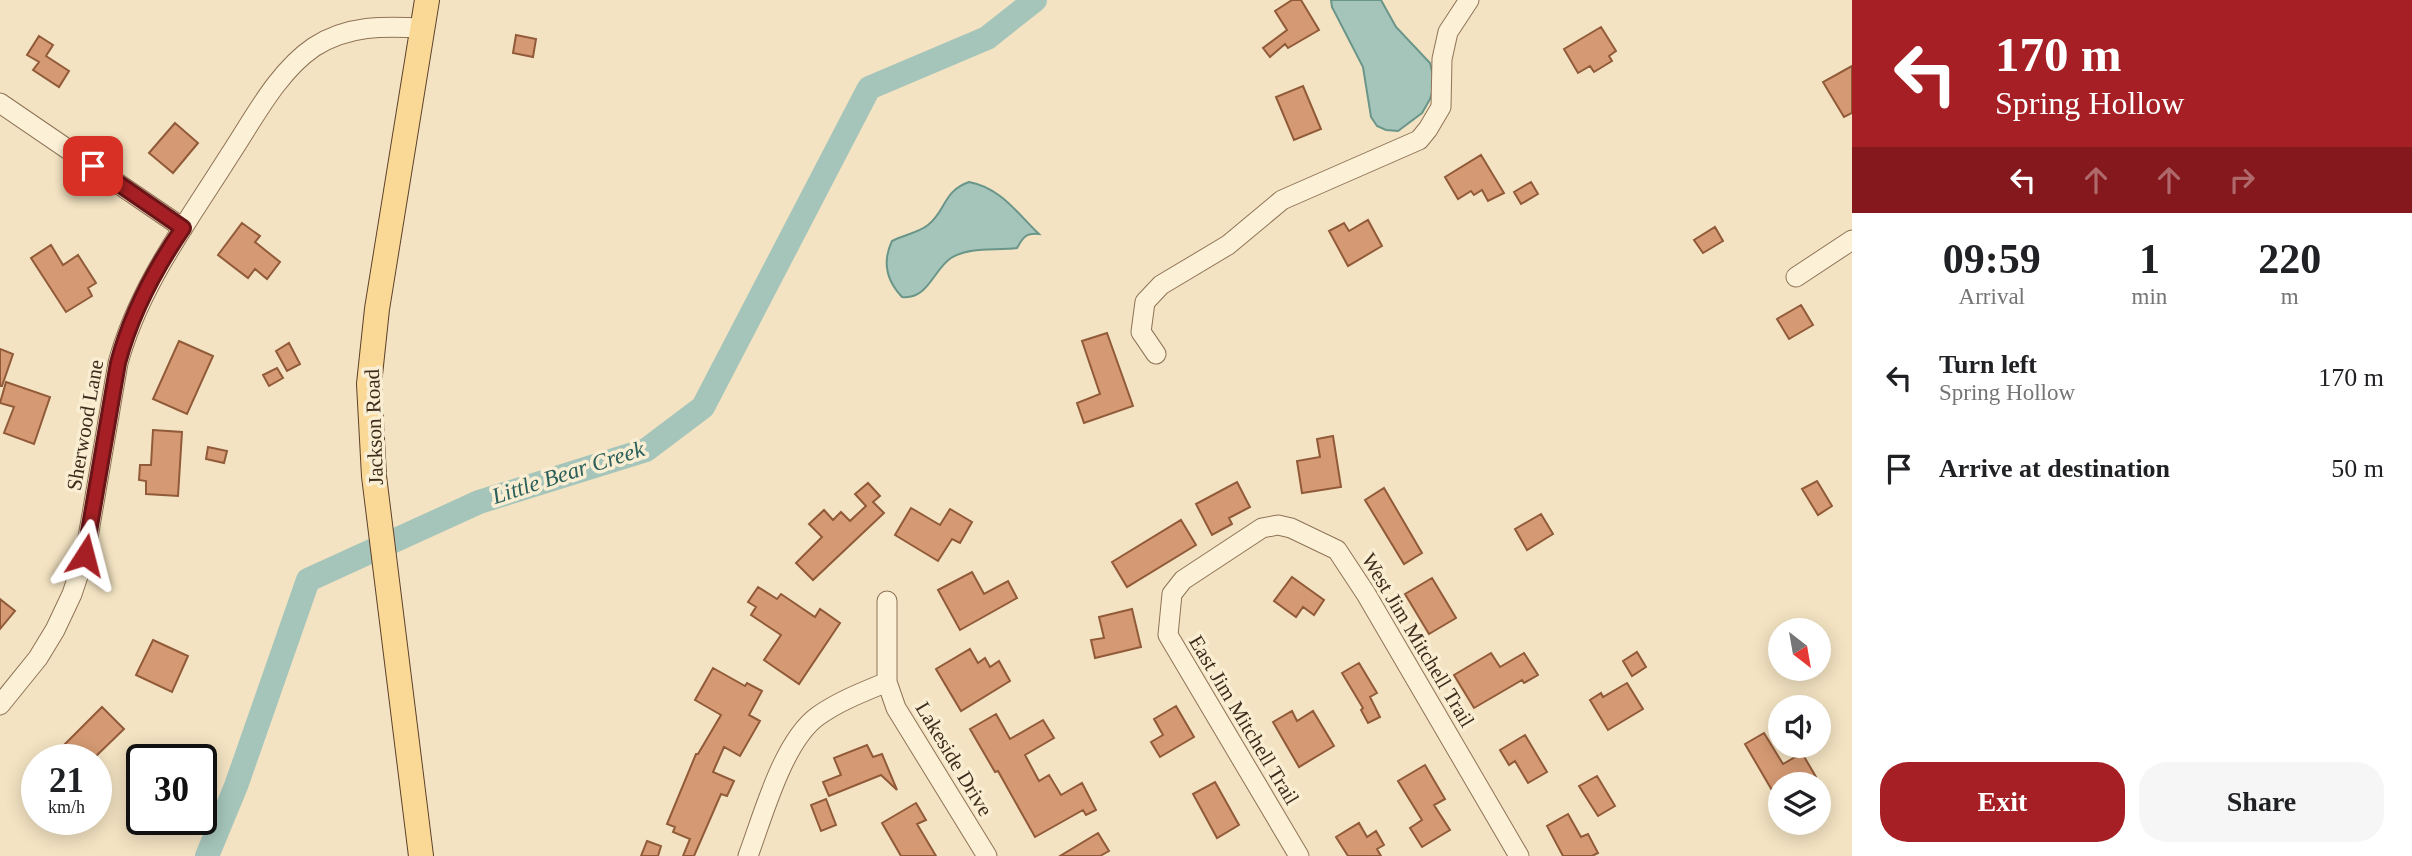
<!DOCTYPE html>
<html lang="en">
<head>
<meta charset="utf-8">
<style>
  :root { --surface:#fff; --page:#f6f6f6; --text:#202124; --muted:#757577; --accent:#a51f24 }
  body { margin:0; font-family:Georgia,serif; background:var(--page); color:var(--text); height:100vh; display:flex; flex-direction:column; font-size:26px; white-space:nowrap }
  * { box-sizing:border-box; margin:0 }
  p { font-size:23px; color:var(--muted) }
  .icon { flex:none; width:38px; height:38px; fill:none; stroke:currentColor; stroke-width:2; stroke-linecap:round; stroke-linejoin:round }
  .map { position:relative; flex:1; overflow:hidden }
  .side { display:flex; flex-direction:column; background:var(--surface); width:560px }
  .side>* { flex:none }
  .banner { background:#a51f24; color:#fff; overflow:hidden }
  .needle { width:46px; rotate:149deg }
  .fabs { position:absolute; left:1768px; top:618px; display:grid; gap:14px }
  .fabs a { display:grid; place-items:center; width:63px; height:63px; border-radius:50%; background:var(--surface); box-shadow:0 4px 18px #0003; font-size:35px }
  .speed { position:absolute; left:21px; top:744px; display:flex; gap:14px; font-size:35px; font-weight:700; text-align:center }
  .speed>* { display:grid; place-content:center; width:91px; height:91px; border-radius:50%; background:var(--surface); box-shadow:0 4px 18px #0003; line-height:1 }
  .speed small { font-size:18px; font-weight:400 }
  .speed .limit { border:4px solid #111; border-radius:10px; background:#fff; color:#111 }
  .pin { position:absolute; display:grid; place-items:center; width:60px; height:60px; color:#fff; margin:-30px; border-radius:14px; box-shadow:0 4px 10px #0006 }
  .me { position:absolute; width:77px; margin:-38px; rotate:9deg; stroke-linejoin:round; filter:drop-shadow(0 0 5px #0008) }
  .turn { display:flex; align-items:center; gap:24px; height:147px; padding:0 28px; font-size:32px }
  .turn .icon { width:91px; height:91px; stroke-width:2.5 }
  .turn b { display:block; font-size:49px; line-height:60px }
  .lanes { display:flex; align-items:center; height:66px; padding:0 28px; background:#0003; justify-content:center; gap:35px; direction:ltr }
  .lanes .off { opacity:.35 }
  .eta { display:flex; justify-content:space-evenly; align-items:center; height:119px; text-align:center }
  .eta b { font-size:42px; font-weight:700; line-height:49px }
  .button { display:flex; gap:14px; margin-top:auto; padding:14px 28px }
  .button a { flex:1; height:80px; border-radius:28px; background:var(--accent); color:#fff; font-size:28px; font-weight:700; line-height:80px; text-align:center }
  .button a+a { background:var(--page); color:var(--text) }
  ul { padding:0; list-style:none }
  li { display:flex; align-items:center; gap:21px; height:91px; padding:0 28px }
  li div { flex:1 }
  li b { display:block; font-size:26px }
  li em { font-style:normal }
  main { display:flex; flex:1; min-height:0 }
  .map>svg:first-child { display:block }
  .water { fill:#a5c5bb; stroke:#6a9589; stroke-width:2 }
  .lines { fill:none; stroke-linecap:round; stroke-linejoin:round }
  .river { stroke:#a5c5bb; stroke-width:24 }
  .building { fill:#d59a73; stroke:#915a39; stroke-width:2 }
  .minor-casing { stroke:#8f7356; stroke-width:21 }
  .major-casing { stroke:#5c412b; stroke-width:26 }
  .minor { stroke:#fcf0d6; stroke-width:19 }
  .major { stroke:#fad896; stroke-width:24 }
  .route-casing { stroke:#6b1417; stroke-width:18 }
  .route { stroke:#a51f24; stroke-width:12 }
  .labels { text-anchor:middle; stroke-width:7; stroke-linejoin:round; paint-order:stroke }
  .street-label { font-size:21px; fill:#3d2b1c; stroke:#f9edd2 }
  .water-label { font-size:23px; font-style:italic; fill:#2a5f5a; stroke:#f9edd2 }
</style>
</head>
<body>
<main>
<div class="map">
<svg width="1852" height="856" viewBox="0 0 1852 856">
  <rect width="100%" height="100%" fill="#f3e3c2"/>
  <path class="water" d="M1331 0H1381L1396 27 1430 63 1435 83 1430 99 1422 113 1398 131 1386 130 1377 126 1371 117 1363 67 1332 7Z
    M969 182C1001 188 1017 213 1039 234 1026 233 1023 237 1017 248 996 251 970 246 951 258 933 270 928 300 902 297 886 280 882 262 892 241 903 235 918 233 928 225 946 211 943 191 969 182Z"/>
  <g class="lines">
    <path class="river" d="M207 856 236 786 308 580 479 502 646 450 703 407 869 88 987 38 1035 0"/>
  </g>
  <path class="building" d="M1292 0H1301L1319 30 1288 48 1285 44 1270 57 1263 48 1287 30 1275 11Z
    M1601 27 1616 51 1609 56 1612 61 1594 72 1590 66 1578 73 1564 49Z
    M516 35 536 39 533 57 513 53Z
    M39 36 53 45 46 56 69 71 59 87 33 70 39 62 27 55Z
    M1852 66V113L1844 117 1823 82Z
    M1303 86 1321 129 1294 140 1276 97Z
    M175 123 198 143 173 173 149 153Z
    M1481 155 1504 193 1488 201 1482 190 1474 195 1471 191 1458 199 1445 177Z
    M1531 182 1538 194 1521 204 1514 192Z
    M1368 220 1382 246 1348 266 1329 231 1344 223 1349 231Z
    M242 223 260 236 255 242 280 262 267 279 255 269 248 278 218 255Z
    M1715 227 1723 241 1703 253 1694 240Z
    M51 245 63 265 78 255 96 283 88 288 92 296 66 312 31 258Z
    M1801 305 1813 325 1789 339 1777 319Z
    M1107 333 1133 406 1084 423 1077 403 1100 394 1082 341Z
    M179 341 213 356 187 414 153 399Z
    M289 343 300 364 287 371 276 351Z
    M0 349 13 354 2 386H0Z
    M277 368 283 378 269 386 263 375Z
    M6 382 50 397 34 444 4 433 14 407 0 403Z
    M153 430 182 432 178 496 146 494V481L139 480 140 465H151Z
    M1333 436 1341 487 1302 493 1297 461 1320 457 1317 439Z
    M208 447 227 451 224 463 206 459Z
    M1817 481 1832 506 1818 515 1802 489Z
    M1237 482 1250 507 1229 518 1232 524 1212 535 1196 504Z
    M868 483 880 496 873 502 884 513 813 580 796 563 822 537 809 524 824 510 833 520 841 512 850 521 866 506 855 494Z
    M1384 488 1422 553 1404 564 1365 500Z
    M911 508 940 525 950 509 972 522 960 543 952 539 938 561 895 535Z
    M1541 514 1553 534 1527 550 1515 529Z
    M1181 520 1196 545 1127 587 1112 562Z
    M972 572 984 594 1008 581 1017 598 960 630 938 590Z
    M1292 577 1324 600 1314 615 1303 607 1296 617 1274 601Z
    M1432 578 1456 618 1429 634 1405 594Z
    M758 587 777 599 781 594 815 617 820 609 840 623 799 684 764 660 781 635 751 615 756 607 748 602Z
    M0 599 15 611 0 629Z
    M1132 609 1141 647 1095 658 1091 640 1104 638 1099 617Z
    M153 640 188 656 172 692 136 675Z
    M970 649 978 663 985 658 990 667 999 661 1010 681 961 711 936 669Z
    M1637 652 1646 667 1632 676 1623 661Z
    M1491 653 1500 667 1524 653 1538 675 1524 683 1522 680 1474 708 1454 675Z
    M1359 663 1377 693 1370 697 1380 717 1368 723 1361 710 1363 708 1342 673Z
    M713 668 745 686 747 683 762 691 749 715 760 721 740 756 724 747 713 772 734 781 727 796 721 794 694 856H683L690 839 673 832 675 827 667 824 696 754H698L721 715 695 700Z
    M1627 683 1643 709 1608 730 1590 700 1601 693 1603 697Z
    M1176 706 1194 737 1160 757 1151 742 1163 735 1154 719Z
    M102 707 124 729 92 760H49Z
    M1292 711 1297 721 1313 711 1334 746 1299 767 1273 722Z
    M996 714 1010 739 1043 720 1054 738 1025 755 1039 781 1049 775 1061 795 1082 783 1096 810 1086 815 1083 810 1035 837 998 771 995 772 970 729Z
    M1764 733 1783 764 1802 753 1816 777 1804 784H1780V804L1745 744Z
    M1525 735 1547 772 1528 783 1515 761 1509 765 1500 750Z
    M867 745 873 757 882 754 897 790 881 775 829 796 823 782 841 775 834 758Z
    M1425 765 1445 799 1434 805 1450 830 1422 847 1410 828 1422 820 1398 781Z
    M1597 776 1615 806 1598 816 1579 786Z
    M1215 782 1239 825 1217 838 1193 794Z
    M826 799 836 825 821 831 811 805Z
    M916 803 926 820 917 824 936 856H901L882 823Z
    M1568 814 1581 837 1588 834 1598 853 1592 856H1563L1547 826Z
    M1359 823 1367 837 1376 831 1384 845 1377 849 1381 856H1348L1336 837Z
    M1098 833 1109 851 1100 856H1060Z
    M647 841 661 846 658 856H641Z"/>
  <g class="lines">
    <defs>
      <path id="minor" d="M0 103 183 228
        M1796 277 1852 240
        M1156 354 1141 332 1145 302 1161 285 1228 245 1282 200 1419 140 1428 129 1441 107 1442 59 1448 32 1469 0
        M887 601V682L896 708 987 856
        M0 705 38 658 55 630 72 594 85 555 118 363C139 286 187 223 229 156 253 120 277 72 314 47 348 25 384 26 422 28
        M748 856C763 816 783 741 818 716 839 701 863 692 887 682
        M1299 856 1168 635 1172 594 1183 580 1262 528 1278 525 1291 528 1337 550 1366 594 1519 856"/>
      <path id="major" d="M421 856 374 476 369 384 377 309 427 0"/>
    </defs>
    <use href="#minor" class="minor-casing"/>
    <use href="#major" class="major-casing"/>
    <use href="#minor" class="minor"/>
    <use href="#major" class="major"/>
  </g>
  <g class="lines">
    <defs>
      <path id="route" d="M85 555 118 363C131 314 154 270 183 228L93 166"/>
    </defs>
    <use href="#route" class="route-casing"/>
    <use href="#route" class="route"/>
  </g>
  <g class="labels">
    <g class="street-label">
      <text transform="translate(85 425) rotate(-80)" y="7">Sherwood Lane</text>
      <text transform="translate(374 427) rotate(-92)" y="7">Jackson Road</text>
      <text transform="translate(1418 640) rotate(59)" y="7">West Jim Mitchell Trail</text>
      <text transform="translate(1244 720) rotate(59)" y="7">East Jim Mitchell Trail</text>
      <text transform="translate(954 759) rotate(59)" y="7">Lakeside Drive</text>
    </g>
    <g class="water-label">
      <text transform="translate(568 472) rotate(-18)" y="8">Little Bear Creek</text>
    </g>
  </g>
</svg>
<div class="fabs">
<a><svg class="needle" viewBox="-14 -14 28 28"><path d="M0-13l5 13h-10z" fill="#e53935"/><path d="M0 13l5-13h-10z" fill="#757577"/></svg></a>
<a><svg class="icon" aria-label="sound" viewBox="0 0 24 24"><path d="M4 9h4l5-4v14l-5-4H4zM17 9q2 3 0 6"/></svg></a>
<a><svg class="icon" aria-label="layers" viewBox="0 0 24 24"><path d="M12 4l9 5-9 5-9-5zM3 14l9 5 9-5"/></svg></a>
</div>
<div class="speed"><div>21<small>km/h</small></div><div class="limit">30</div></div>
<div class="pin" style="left:93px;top:166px;background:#d93025"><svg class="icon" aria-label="arrive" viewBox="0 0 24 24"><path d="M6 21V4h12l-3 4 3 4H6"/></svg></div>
<svg class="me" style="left:85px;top:555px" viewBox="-20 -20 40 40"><path d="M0-17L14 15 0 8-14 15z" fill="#a51f24" stroke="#fff" stroke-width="4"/></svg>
</div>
<section class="side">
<div class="banner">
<div class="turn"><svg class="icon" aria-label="left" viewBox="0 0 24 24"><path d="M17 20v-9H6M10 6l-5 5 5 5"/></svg><div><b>170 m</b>Spring Hollow</div></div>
<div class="lanes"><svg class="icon" aria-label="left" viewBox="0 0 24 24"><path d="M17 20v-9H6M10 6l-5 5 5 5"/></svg><svg class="icon off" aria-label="ahead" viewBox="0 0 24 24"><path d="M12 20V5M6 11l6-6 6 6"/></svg><svg class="icon off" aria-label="ahead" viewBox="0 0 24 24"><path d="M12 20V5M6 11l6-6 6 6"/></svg><svg class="icon off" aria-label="right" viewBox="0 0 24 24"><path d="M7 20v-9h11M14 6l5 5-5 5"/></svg></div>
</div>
<div class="eta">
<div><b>09:59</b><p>Arrival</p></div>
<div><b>1</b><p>min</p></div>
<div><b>220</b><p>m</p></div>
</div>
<ul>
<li><svg class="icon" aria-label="left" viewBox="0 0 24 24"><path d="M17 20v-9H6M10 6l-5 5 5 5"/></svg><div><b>Turn left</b><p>Spring Hollow</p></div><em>170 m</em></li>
<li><svg class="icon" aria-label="arrive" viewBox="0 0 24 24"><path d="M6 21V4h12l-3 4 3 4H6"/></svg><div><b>Arrive at destination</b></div><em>50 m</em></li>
</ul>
<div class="button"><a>Exit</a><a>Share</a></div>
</section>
</main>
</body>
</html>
